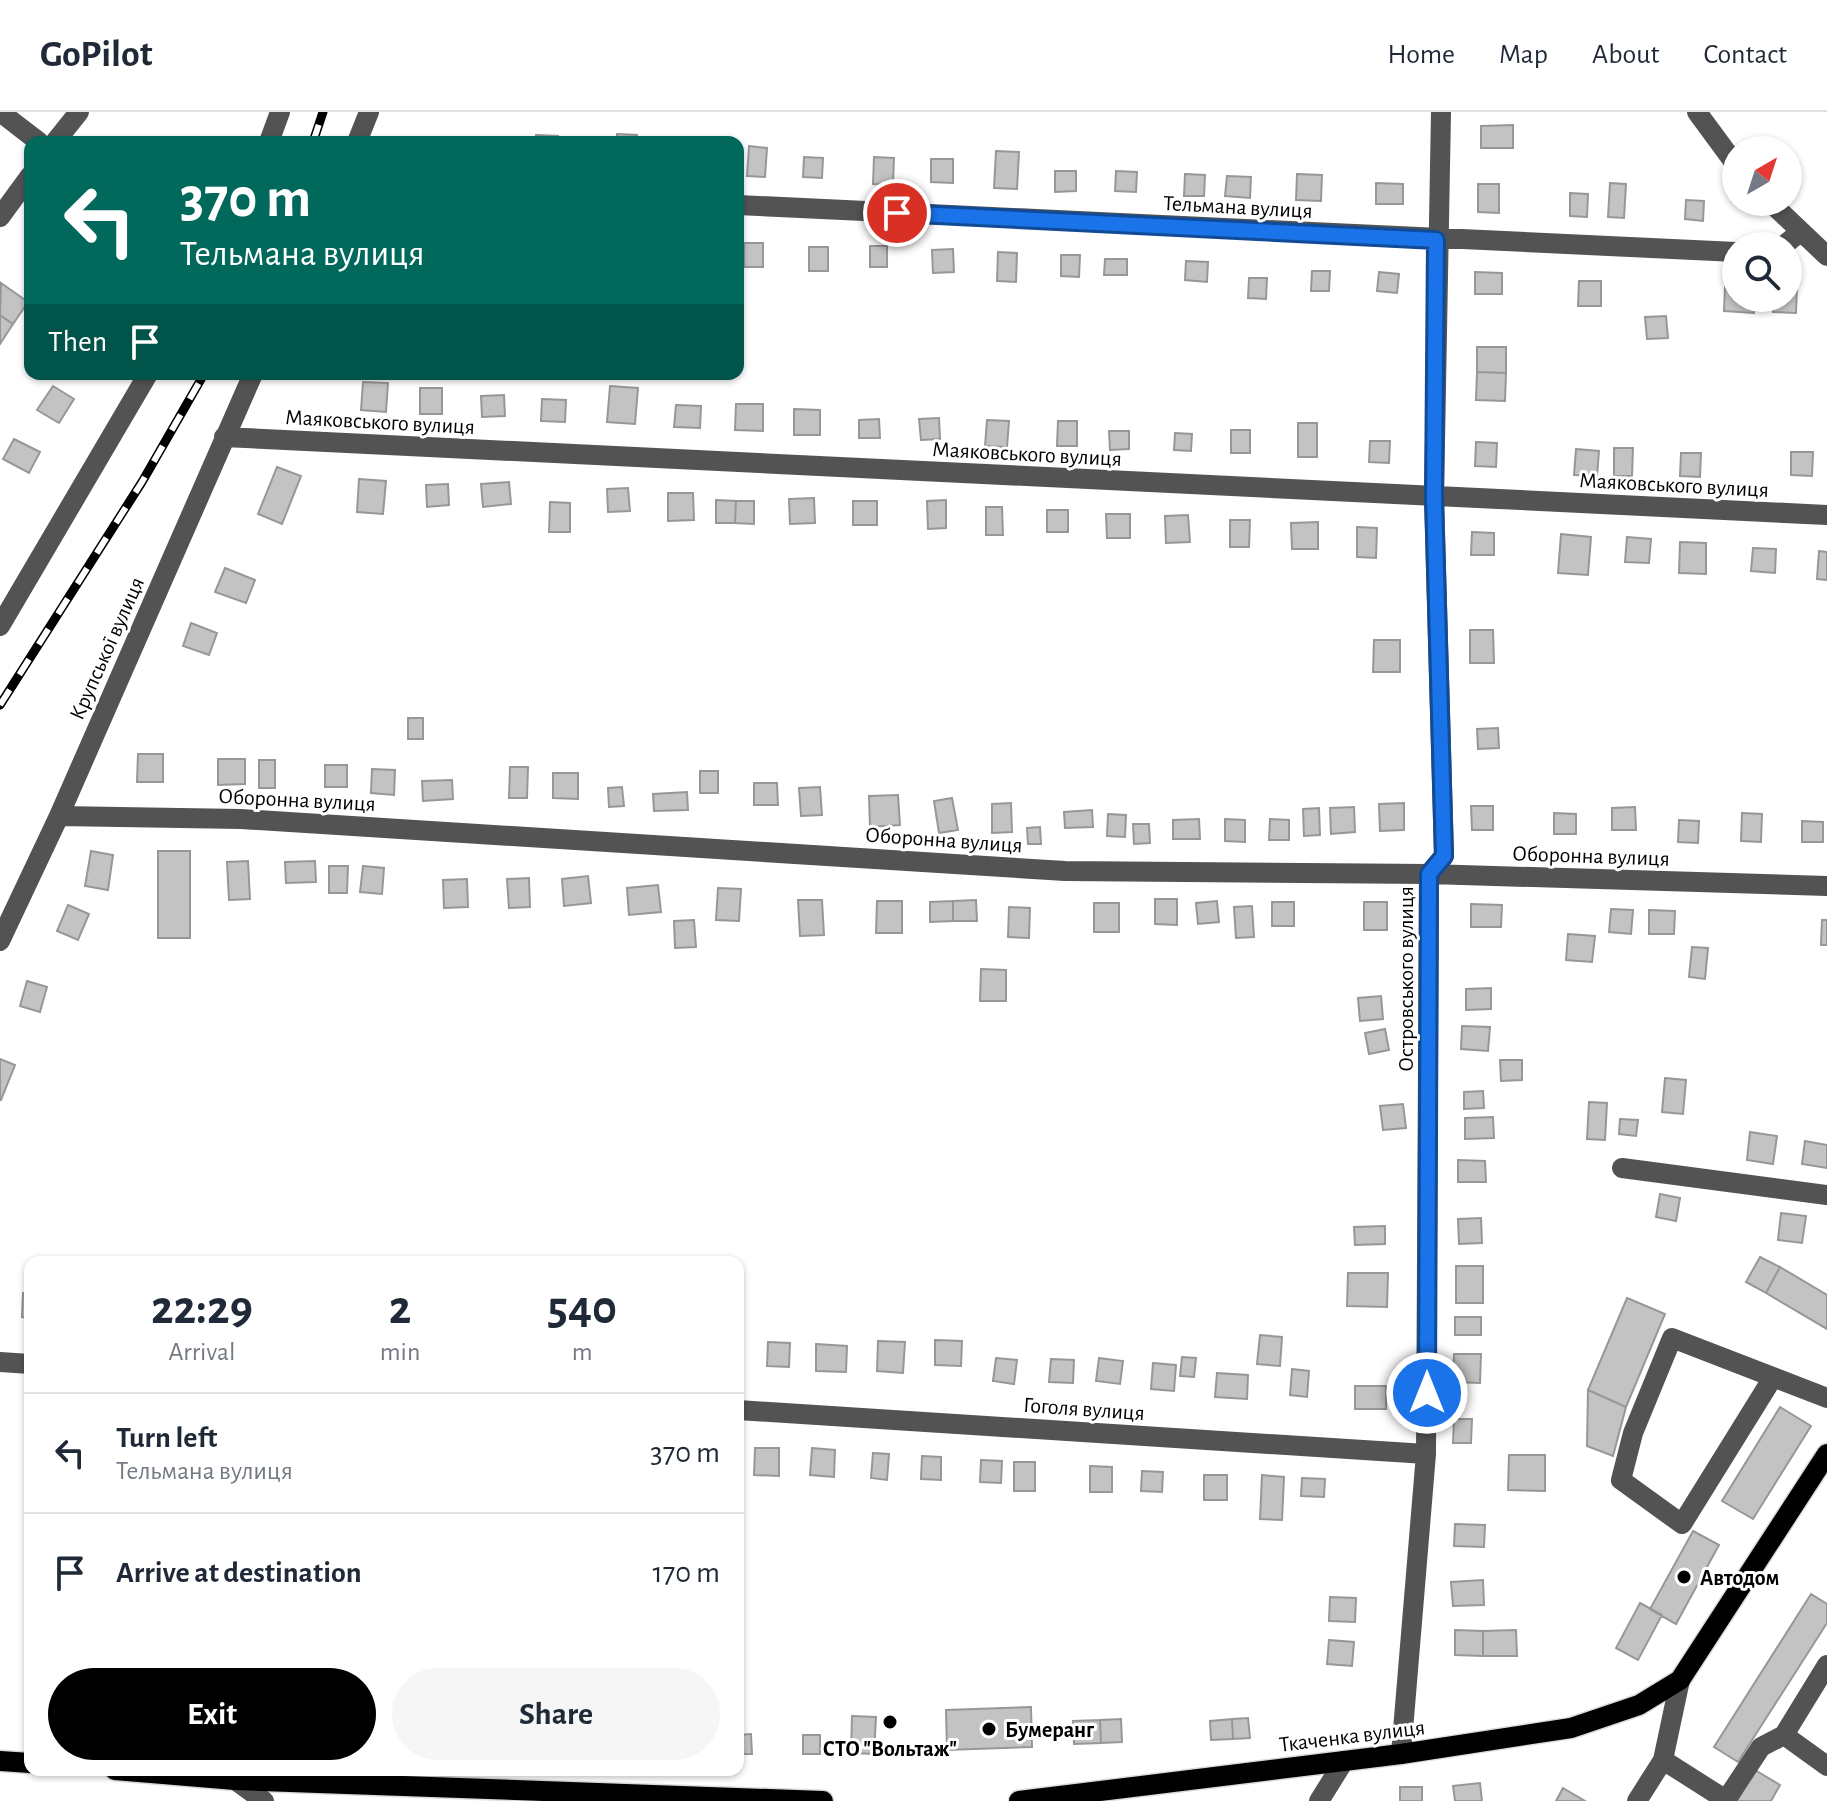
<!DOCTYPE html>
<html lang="en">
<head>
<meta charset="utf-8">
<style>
  :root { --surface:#fff; --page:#f6f6f7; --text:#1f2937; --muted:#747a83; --line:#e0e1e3; --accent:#000 }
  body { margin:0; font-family:"Alegreya Sans",sans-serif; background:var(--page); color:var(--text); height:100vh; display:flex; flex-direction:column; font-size:30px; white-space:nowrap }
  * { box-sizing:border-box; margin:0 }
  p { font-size:26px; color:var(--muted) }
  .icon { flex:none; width:44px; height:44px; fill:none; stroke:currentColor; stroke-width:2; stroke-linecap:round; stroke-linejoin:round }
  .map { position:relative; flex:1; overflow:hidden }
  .panel { position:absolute; left:24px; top:1144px; width:720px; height:520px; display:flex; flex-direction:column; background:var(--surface); border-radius:16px; box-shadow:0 2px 6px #0004 }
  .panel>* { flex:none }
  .banner { position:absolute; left:24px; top:24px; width:720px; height:244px; border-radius:16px; box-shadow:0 2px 6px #0004; background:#00695c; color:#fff; overflow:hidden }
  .needle { width:52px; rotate:39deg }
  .tools { position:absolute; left:1722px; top:24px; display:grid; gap:16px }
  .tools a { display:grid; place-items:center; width:80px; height:80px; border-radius:50%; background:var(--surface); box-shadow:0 2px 6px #0004; font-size:40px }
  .pin { position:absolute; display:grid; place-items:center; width:68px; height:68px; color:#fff; margin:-34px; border:4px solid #fff; border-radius:50%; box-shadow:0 2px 8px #0007 }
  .me { position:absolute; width:88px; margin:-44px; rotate:0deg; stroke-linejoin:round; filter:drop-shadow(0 0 6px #0008) }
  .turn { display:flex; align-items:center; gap:28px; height:168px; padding:0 24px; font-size:36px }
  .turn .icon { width:104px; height:104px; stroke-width:2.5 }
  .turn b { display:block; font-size:56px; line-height:68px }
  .then { display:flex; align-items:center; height:76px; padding:0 24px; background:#0003; gap:16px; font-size:30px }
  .eta { display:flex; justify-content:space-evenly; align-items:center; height:136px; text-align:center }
  .eta b { font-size:48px; font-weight:600; line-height:56px }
  .primary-button { display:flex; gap:16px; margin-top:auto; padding:16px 24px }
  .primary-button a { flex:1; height:92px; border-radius:48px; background:var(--accent); color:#fff; font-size:32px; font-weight:600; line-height:92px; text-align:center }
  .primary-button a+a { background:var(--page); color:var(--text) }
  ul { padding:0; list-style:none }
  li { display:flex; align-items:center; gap:24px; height:120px; padding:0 24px; border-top:2px solid var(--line) }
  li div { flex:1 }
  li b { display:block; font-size:30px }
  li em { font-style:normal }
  header { display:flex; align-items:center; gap:48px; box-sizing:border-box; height:112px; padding:0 40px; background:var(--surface); border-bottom:2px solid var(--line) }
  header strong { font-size:38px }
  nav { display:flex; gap:44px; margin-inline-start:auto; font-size:28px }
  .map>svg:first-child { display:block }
  .building { fill:#c3c3c3; stroke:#979797; stroke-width:2 }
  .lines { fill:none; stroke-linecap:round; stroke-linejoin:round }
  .major-casing { stroke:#dbdbdb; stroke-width:23 }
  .minor { stroke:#535353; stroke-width:20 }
  .major { stroke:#000; stroke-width:20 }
  .rail-casing { stroke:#000; stroke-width:9 }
  .rail { stroke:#fff; stroke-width:6; stroke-dasharray:18; stroke-linecap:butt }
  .route-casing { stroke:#114b97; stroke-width:20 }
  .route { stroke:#1a73e8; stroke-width:14 }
  .poi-dot { fill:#000; stroke:#fff; stroke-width:3 }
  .labels { text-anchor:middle; stroke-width:6; stroke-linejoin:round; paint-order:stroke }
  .street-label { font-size:22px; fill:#000; stroke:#fff }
  .poi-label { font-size:22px; font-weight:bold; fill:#000; stroke:#fff; text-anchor:start }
</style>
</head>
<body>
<header>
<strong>GoPilot</strong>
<nav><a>Home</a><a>Map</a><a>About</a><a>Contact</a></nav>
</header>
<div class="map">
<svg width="1827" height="1689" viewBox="0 0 1827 1689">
  <rect width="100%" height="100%" fill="#fff"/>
  <path class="building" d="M1513 13V36H1481V14Z
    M617 22 637 23V30H617Z
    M536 23 558 24V30H536Z
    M749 34 767 36 765 65 747 64Z
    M996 39 1019 40 1017 77 994 76Z
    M804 45 823 46 822 66 803 65Z
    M874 45 894 46 893 73 873 72Z
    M931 47H953V71L931 70Z
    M1055 59H1076V79L1055 80Z
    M1116 59 1137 60 1136 80 1115 79Z
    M1185 62 1205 63 1204 84H1184Z
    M1297 62 1322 63 1321 89 1296 88Z
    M1227 64 1251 65 1250 86 1225 84Z
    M1376 71 1403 72V92H1376Z
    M1610 71 1626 72 1624 106 1608 105Z
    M1478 72H1499V101L1478 100Z
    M1570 81 1588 82 1587 105 1570 104Z
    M1686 88 1704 89 1703 109 1685 107Z
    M744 131H763V155H744Z
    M870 134H887V155H870Z
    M809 135H828V159H809Z
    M953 137 954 160 933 161 932 138Z
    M998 140 1017 141 1016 170 997 169Z
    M1061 143H1080L1079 165 1061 164Z
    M1105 147H1127V163H1104Z
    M1186 149 1208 150 1207 170 1185 168Z
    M1312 159H1330L1329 179H1311Z
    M1379 160 1399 162 1397 181 1377 179Z
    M1475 160 1502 161V182H1475Z
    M1249 166H1267L1266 187 1248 186Z
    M1579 169H1601V194H1578Z
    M1 171 28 190 13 212 0 203Z
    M1725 175 1736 176V186H1755L1754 201 1724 199Z
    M1788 175H1797L1796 201 1773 200 1774 186H1788Z
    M0 203 13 212 0 232Z
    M1666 204 1668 226 1647 227 1645 205Z
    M1477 235H1506V261L1477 260Z
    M1477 260 1506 261 1505 289 1476 288Z
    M363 270 388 271 386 300 361 298Z
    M53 274 74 287 59 311 37 298Z
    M610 274 638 276 635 312 607 310Z
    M420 276H442V302H420Z
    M504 283 505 304 482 305 481 284Z
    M542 287 566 288 565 310 541 309Z
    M736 292H763V319L735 318Z
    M676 293 701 294 700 316 674 315Z
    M794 297 820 298V323H794Z
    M939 306 940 327 921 328 919 307Z
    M879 307 880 326H859V308Z
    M987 308 1009 309 1007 335 985 334Z
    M1058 309H1077V334H1057Z
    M1298 311H1317V345H1298Z
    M1231 318H1250V341H1231Z
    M1109 319H1129V337L1110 338Z
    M1175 321 1192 322 1191 339 1174 338Z
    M14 327 40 340 29 361 3 347Z
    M1370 329H1390L1389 351 1369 350Z
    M1476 330 1497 331 1496 355 1475 354Z
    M1614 336H1633L1632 364H1614Z
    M1576 337 1599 339 1597 364 1574 363Z
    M1791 340H1813L1812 364 1791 363Z
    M1681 341H1701L1700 365 1680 364Z
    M277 355 301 364 282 412 258 402Z
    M359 367 386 369 383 402 357 400Z
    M509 370 511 392 483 395 481 372Z
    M448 372 449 393 427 395 426 373Z
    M628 376 630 399 608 400 607 377Z
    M668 381H693L694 408 668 409Z
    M814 386 815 411 790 412 789 387Z
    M716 388 736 389 735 411H716Z
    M946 388V416L928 417 927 389Z
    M736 389H754V412L735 411Z
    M853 389H877V413H853Z
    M550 390 570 391V420H549Z
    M986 395H1002L1003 423H986Z
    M1047 398H1068V420H1047Z
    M1106 402H1130V426H1107Z
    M1188 403 1190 430 1166 431 1165 404Z
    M1230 408H1250L1249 435H1230Z
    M1318 410V437H1292L1291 411Z
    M1357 415 1377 416 1376 446 1357 445Z
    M1472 420 1494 421V443H1471Z
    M1561 422 1591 425 1588 463 1558 461Z
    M1627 425 1651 427 1649 451 1625 450Z
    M1680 430 1706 431V462L1679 461Z
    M1753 436 1776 437 1775 461 1751 459Z
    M1819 439 1827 440V468L1817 467Z
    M225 456 255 468 246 491 215 480Z
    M191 511 217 521 209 543 183 534Z
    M1470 518H1493L1494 551H1470Z
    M1374 528H1400V560H1373Z
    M408 606H423V627H408Z
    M1498 616 1499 636 1478 637 1477 617Z
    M138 642H163V670H137Z
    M218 647H245V672L218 673Z
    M259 648H275V676H259Z
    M325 653H347V675H325Z
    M510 655H528L527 686H509Z
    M372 657 395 658 394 683 371 681Z
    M700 659H718V681H700Z
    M553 661H578V687L553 686Z
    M452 668 453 687 423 689 422 669Z
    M754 671H777L778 693H754Z
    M622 675 624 694 609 695 608 676Z
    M820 675 822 703 801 704 799 676Z
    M687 680 688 698 654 699 653 682Z
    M898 683 900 713 870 715 869 684Z
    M952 686 958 718 939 721 934 689Z
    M1011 691 1012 720 992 721V692Z
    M1404 691V718L1380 719 1379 692Z
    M1471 694H1493V718H1472Z
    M1354 695 1355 720 1331 722 1330 696Z
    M1635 695 1636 718H1612V696Z
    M1319 696 1320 723 1304 724 1303 697Z
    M1092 698 1093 715 1065 716 1064 700Z
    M1554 701 1576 702V722H1554Z
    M1742 701 1762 702 1761 730 1741 729Z
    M1108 702 1126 703 1125 725 1107 724Z
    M1199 707 1200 727H1173V708Z
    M1225 707 1245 708V730L1225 729Z
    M1270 707 1289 708V728H1269Z
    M1679 708 1699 709 1698 731 1678 730Z
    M1802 709 1823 710V730H1802Z
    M1133 712H1149L1150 731 1134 732Z
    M1040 715 1041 732H1028L1027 716Z
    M91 739 113 743 108 778 85 774Z
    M158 739H190V826H158Z
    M248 749 250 787 229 788 227 750Z
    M315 749 316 770 286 771 285 750Z
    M329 754H348L347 781H329Z
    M363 754 384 756 382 782 360 780Z
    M588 764 591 791 564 794 562 767Z
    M529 766 530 795 509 796 507 767Z
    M467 767 468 795 444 796 443 768Z
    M658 773 661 800 629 803 627 776Z
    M718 776 741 777 739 809 716 808Z
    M1155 787H1177V813L1155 812Z
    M798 788H822L824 823 800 824Z
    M976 788 977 809H953V789Z
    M877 789H902V821H876Z
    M953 789V809L930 810V790Z
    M1217 789 1219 810 1198 812 1196 791Z
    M1272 790H1294V814H1272Z
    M1364 790H1387V818H1364Z
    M1094 791H1119V820H1094Z
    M1471 792 1502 793 1501 815H1471Z
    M68 793 89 802 78 828 57 819Z
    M1252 794 1254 825 1236 826 1234 795Z
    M1009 795 1030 796 1029 826 1008 825Z
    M1611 797 1633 798 1631 822 1609 820Z
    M1649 798 1675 799 1674 822H1649Z
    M694 808 696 835 675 836 674 809Z
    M1822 808H1827V833H1821Z
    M1568 822 1595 824 1592 850 1566 848Z
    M1692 835 1708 836 1705 867 1689 865Z
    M981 857 1006 858V889H980Z
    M27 869 47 875 40 900 20 894Z
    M1491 876V897L1466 898V877Z
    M1381 884 1383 907 1360 909 1358 886Z
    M1462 914 1490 915 1488 939 1461 937Z
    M1385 917 1389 938 1369 942 1365 921Z
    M0 947 15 953 1 988H0Z
    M1500 948H1522V968L1501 969Z
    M1665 966 1686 968 1683 1002 1662 1000Z
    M1483 979 1484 996 1464 997V980Z
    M1589 990 1607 991 1605 1028 1587 1027Z
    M1403 992 1406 1016 1383 1018 1380 994Z
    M1493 1005 1494 1026 1465 1027V1006Z
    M1620 1007 1638 1008 1636 1024 1619 1022Z
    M1750 1020 1777 1024 1773 1052 1747 1048Z
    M1805 1029 1827 1033V1056L1802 1052Z
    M1458 1048 1485 1049 1486 1070H1458Z
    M1660 1082 1680 1086 1676 1109 1656 1105Z
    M1781 1101 1806 1104 1802 1131 1778 1128Z
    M1481 1106 1482 1131 1459 1132 1458 1107Z
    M1385 1114V1132L1355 1133 1354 1115Z
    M1760 1145 1780 1155 1766 1181 1746 1170Z
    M1456 1154H1483V1191H1456Z
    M1780 1155 1827 1183V1217L1766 1181Z
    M1348 1161H1388L1387 1195 1347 1194Z
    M23 1181H30V1206L22 1205Z
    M1627 1186 1665 1202 1626 1295 1588 1278Z
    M1455 1205H1481V1223H1455Z
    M1260 1223 1282 1225 1280 1254 1257 1252Z
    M935 1228 962 1229 961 1254 935 1253Z
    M878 1229 905 1230 903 1261 877 1259Z
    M768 1230 790 1231 789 1255 767 1254Z
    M816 1232 847 1234 846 1260 816 1259Z
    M1454 1242H1481L1480 1271 1453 1270Z
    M1182 1245 1196 1246 1194 1265 1180 1264Z
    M996 1246 1017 1248 1014 1272 993 1269Z
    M1099 1246 1123 1249 1120 1272 1096 1269Z
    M1051 1247 1074 1248 1073 1271 1049 1270Z
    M1153 1251 1176 1253 1174 1279 1151 1277Z
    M1292 1257 1309 1259 1307 1285 1290 1283Z
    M1217 1261 1248 1263 1247 1287 1215 1285Z
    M1355 1274H1386V1297H1355Z
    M1588 1278 1626 1295 1613 1344 1587 1334Z
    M1780 1295 1811 1314 1753 1407 1722 1389Z
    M1454 1307H1472L1471 1331H1453Z
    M755 1336H779V1364L754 1363Z
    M812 1336 835 1338 834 1365 810 1363Z
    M873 1341 889 1342 887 1368 871 1366Z
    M1509 1343H1545V1379L1508 1378Z
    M922 1344 941 1345V1368L921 1367Z
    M981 1348 1002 1349 1001 1371 980 1370Z
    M1014 1350H1035V1379H1014Z
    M1090 1354 1112 1355V1380H1090Z
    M1142 1359 1163 1360 1162 1380 1141 1379Z
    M1204 1363H1227V1388H1204Z
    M1262 1363 1284 1365 1282 1408 1260 1407Z
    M1302 1366 1325 1367 1324 1385 1301 1384Z
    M1455 1412 1485 1413 1484 1435 1454 1434Z
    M1693 1419 1719 1433 1676 1512 1650 1497Z
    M1483 1468 1484 1493 1453 1494 1451 1470Z
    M1811 1482 1827 1492V1511L1738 1650 1714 1635Z
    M1330 1485 1356 1486 1355 1510 1329 1509Z
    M1640 1491 1662 1503 1638 1548 1616 1536Z
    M1455 1518 1483 1519V1544L1455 1543Z
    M1516 1518 1517 1544H1483V1519Z
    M1329 1528 1354 1530 1352 1554 1327 1552Z
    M1031 1595 1032 1635 947 1638 946 1598Z
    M852 1604 876 1605 874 1642 851 1641Z
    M1248 1606 1250 1626 1233 1627 1232 1607Z
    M1121 1607 1122 1630 1101 1631 1100 1608Z
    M1232 1607 1233 1627 1211 1628 1210 1609Z
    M1100 1608 1101 1631 1074 1632 1073 1609Z
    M751 1622 752 1642H738V1623Z
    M803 1623H820V1642H803Z
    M1755 1658 1780 1673 1771 1689H1737Z
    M1480 1671 1482 1689H1455L1453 1674Z
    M1400 1675H1422V1689H1400Z
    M1563 1676 1585 1689H1556Z"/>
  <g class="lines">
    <defs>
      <path id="major" d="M0 1649 30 1651
        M115 1658 235 1668 823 1689
        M1019 1689 1401 1642 1571 1616 1639 1593 1680 1568 1827 1342"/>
    </defs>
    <use href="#major" class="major-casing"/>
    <path class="minor" d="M0 0 39 30
      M1697 0 1736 53
      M55 30 79 0
      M269 30 280 0
      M357 30 369 0
      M1770 90 1827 144
      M738 93 1736 140
      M0 105 30 64
      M1783 134 1800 120
      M224 325 1827 403
      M0 514 148 262
      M59 704 241 707 1065 759 1429 762 1827 774
      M0 829 59 704 253 262
      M1622 1056 1827 1083
      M0 1250 30 1252
      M1772 1267 1682 1412 1621 1368 1633 1321 1672 1226 1827 1286
      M738 1298 1426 1342
      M1827 1553 1784 1623 1827 1654
      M1401 1642 1426 1342 1429 762 1444 744 1434 385 1441 0
      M1663 1648 1726 1688 1761 1635 1784 1623
      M235 1668 264 1689
      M1319 1689 1344 1649
      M1637 1689 1663 1648 1680 1568"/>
    <use href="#major" class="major"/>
    <defs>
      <path id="rail" d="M313 30 323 0
        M0 593 142 370 204 262"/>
    </defs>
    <use href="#rail" class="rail-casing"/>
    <use href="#rail" class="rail"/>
  </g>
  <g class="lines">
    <defs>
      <path id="route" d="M897 101 1436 128 1434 385 1444 744 1429 762 1427 1281"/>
    </defs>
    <use href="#route" class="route-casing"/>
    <use href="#route" class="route"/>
  </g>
  <g class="poi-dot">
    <circle cx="1684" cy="1465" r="8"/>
    <circle cx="890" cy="1610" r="8"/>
    <circle cx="989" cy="1617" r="8"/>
  </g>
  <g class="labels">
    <g class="street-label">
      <text transform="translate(1238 94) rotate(3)" y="8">Тельмана вулиця</text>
      <text transform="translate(380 309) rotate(3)" y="8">Маяковського вулиця</text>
      <text transform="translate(1027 341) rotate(3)" y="8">Маяковського вулиця</text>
      <text transform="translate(1674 372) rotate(3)" y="8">Маяковського вулиця</text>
      <text transform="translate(106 536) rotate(-66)" y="8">Крупської вулиця</text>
      <text transform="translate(297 687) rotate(3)" y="8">Оборонна вулиця</text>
      <text transform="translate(944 727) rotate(4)" y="8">Оборонна вулиця</text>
      <text transform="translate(1591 743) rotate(2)" y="8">Оборонна вулиця</text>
      <text transform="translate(1405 867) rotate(-90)" y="8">Островського вулиця</text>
      <text transform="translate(1084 1296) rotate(4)" y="8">Гоголя вулиця</text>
      <text transform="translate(1352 1623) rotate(-7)" y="8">Ткаченка вулиця</text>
    </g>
    <g class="poi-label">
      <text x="1700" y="1473">Автодом</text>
      <text x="1005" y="1625">Бумеранг</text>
      <text x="890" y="1644" text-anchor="middle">СТО "Вольтаж"</text>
    </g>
  </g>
</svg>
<div class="tools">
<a><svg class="needle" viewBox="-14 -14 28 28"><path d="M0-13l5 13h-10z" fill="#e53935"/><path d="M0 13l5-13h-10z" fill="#747a83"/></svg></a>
<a><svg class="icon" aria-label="search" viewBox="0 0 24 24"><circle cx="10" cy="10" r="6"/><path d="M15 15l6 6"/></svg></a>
</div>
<div class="pin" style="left:897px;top:101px;background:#d93025"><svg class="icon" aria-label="arrive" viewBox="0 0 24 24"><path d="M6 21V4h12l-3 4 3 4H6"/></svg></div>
<svg class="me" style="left:1427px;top:1281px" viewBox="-20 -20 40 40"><circle r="17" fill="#1a73e8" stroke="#fff" stroke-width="3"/><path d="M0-11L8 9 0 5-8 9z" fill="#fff"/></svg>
<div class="banner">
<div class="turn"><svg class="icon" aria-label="left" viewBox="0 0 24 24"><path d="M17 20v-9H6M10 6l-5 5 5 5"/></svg><div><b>370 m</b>Тельмана вулиця</div></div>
<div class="then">Then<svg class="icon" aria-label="arrive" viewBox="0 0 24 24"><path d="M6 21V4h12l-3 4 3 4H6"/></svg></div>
</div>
<section class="panel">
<div class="eta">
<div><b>22:29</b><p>Arrival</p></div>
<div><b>2</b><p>min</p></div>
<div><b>540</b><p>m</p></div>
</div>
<ul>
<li><svg class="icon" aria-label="left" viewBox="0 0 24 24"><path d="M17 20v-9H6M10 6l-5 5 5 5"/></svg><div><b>Turn left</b><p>Тельмана вулиця</p></div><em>370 m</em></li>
<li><svg class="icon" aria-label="arrive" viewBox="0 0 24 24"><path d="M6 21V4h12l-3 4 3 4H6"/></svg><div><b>Arrive at destination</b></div><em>170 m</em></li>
</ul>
<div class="primary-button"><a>Exit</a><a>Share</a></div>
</section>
</div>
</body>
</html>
